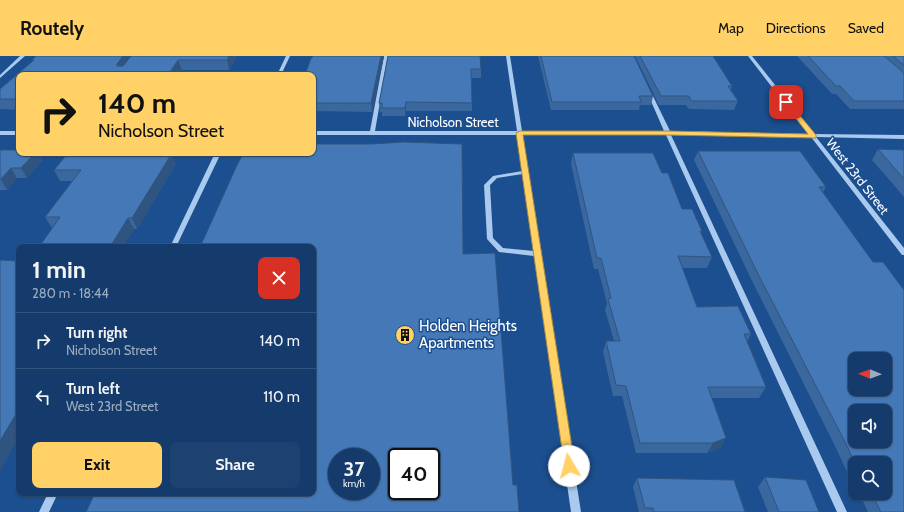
<!DOCTYPE html>
<html lang="en">
<head>
<meta charset="utf-8">
<style>
  :root { --surface:#143b6b; --page:#1d4271; --text:#f1f3f6; --muted:#9dadc1; --line:#33557e; --accent:#ffd166 }
  body { margin:0; font-family:Cabin,sans-serif; background:var(--page); color:var(--text); height:100vh; display:flex; flex-direction:column; font-size:15px; white-space:nowrap }
  * { box-sizing:border-box; margin:0 }
  p { font-size:13px; color:var(--muted) }
  .icon { flex:none; width:22px; height:22px; fill:none; stroke:currentColor; stroke-width:2; stroke-linecap:round; stroke-linejoin:round }
  .map { position:relative; flex:1; overflow:hidden }
  .panel { position:absolute; left:16px; top:188px; width:300px; height:252px; display:flex; flex-direction:column; background:var(--surface); border-radius:8px; box-shadow:0 1px 3px #0004,0 0 0 1px var(--line) }
  .panel>* { flex:none }
  .banner { position:absolute; left:16px; top:16px; width:300px; height:84px; border-radius:8px; box-shadow:0 1px 3px #0004,0 0 0 1px var(--line); background:#ffd166; color:#111; overflow:hidden }
  .needle { width:26px; rotate:271deg }
  .fabs { position:absolute; left:848px; top:296px; display:grid; gap:8px }
  .fabs a { display:grid; place-items:center; width:44px; height:44px; border-radius:8px; background:var(--surface); box-shadow:0 1px 3px #0004,0 0 0 1px var(--line); font-size:20px }
  .speed { position:absolute; left:328px; top:392px; display:flex; gap:8px; font-size:20px; font-weight:700; text-align:center }
  .speed>* { display:grid; place-content:center; width:52px; height:52px; border-radius:50%; background:var(--surface); box-shadow:0 1px 3px #0004,0 0 0 1px var(--line); line-height:1 }
  .speed small { font-size:10px; font-weight:400 }
  .speed .limit { border:2px solid #111; border-radius:6px; background:#fff; color:#111 }
  .pin { position:absolute; display:grid; place-items:center; width:34px; height:34px; color:#fff; margin:-17px; border-radius:8px; box-shadow:0 2px 6px #0006 }
  .me { position:absolute; width:44px; margin:-22px; rotate:352deg; stroke-linejoin:round; filter:drop-shadow(0 0 3px #0008) }
  .turn { display:flex; align-items:center; gap:14px; height:84px; padding:0 16px; font-size:18px }
  .turn .icon { width:52px; height:52px; stroke-width:2.5 }
  .turn b { display:block; font-size:28px; line-height:34px }
  .round { display:grid; place-items:center; flex:none; width:42px; height:42px; border-radius:8px; background:var(--page) }
  .head { display:flex; align-items:center; justify-content:space-between; height:68px; padding:0 16px }
  h1 { font-size:24px; font-weight:700; line-height:30px }
  .action { display:flex; gap:8px; margin-top:auto; padding:8px 16px }
  .action a { flex:1; height:46px; border-radius:8px; background:var(--accent); color:#111; font-size:16px; font-weight:700; line-height:46px; text-align:center }
  .action a+a { background:var(--page); color:var(--text) }
  ul { padding:0; list-style:none }
  li { display:flex; align-items:center; gap:12px; height:56px; padding:0 16px; border-top:1px solid var(--line) }
  li div { flex:1 }
  li b { display:block; font-size:15px }
  li em { font-style:normal }
  header { display:flex; align-items:center; gap:24px; box-sizing:border-box; height:56px; padding:0 20px; background:var(--accent); color:#111 }
  header strong { font-size:19px }
  nav { display:flex; gap:22px; margin-inline-start:auto; font-size:14px }
  .map>svg:first-child { display:block }
  .lines { fill:none; stroke-linecap:round; stroke-linejoin:round }
  .minor { fill:#a9c9ee; fill-rule:evenodd }
  .wall { fill:#3a679d }
  .shaded-wall { fill:#305480 }
  .building { fill:#4478b7; stroke:#305480; fill-rule:evenodd }
  .route { fill:#ffd166; stroke:#a68842 }
  .labels { text-anchor:middle; stroke-width:3; stroke-linejoin:round; paint-order:stroke }
  .far-street-label { font-size:13px; fill:#fff; stroke:#1b4f8f }
  .poi-label { font-size:15px; fill:#fff; stroke:#1b4f8f; text-anchor:start }
</style>
</head>
<body>
<header>
<strong>Routely</strong>
<nav><a>Map</a><a>Directions</a><a>Saved</a></nav>
</header>
<div class="map">
<svg width="904" height="456" viewBox="0 0 904 456">
  <rect width="100%" height="100%" fill="#1b4f8f"/>
  <g class="lines">
    <path class="minor" d="M20 0H25L0 22V19Z
      M286 0H290L281 19H277Z
      M384 0H388L375 75H517L506 0H510L522 75H664L647 36 649 35 651 36 670 75 808 78 748 0H752L814 78 904 79V83L816 81 904 192V199H902L811 81 671 79 847 456H837L666 79H522L581 456H571L534 200 499 196 487 183 484 129 493 120 522 115 517 79H313V75H370ZM523 118 534 195 503 192 493 182 490 129 497 122Z
      M0 75H19V79H0Z
      M215 97H221L176 191H170Z
      M48 437H58L49 456H39Z"/>
  </g>
  <path class="wall" d="M237 0 229 14H182L178 19H19V54L0 53V33L33 5 32 4Z
    M313 0H384L372 56 313 55V19L312 2Z
    M388 0 481 13V22H472V55H406L405 60H382V56H380L379 47Z
    M538 0H634L653 40 651 49H640L639 54H551Z
    M635 0H713L732 30 731 34 738 45 734 54 689 53 686 49H659Z
    M797 0H904V53H850L836 38H832Z
    M878 93 904 94V141L872 104Z
    M0 94 43 104 27 122H17L7 134H0Z
    M698 95 826 131 823 136 904 456H868L859 437H885V407H855V430V429H853L836 392 754 229 694 104Z
    M573 97 662 117 682 153 702 175 701 178 712 201 707 212H682L697 251 751 278 747 286 766 331 759 342H712L726 382 720 392 707 397H636L622 340H613L603 296 606 285H614L605 254 607 247 598 213H594L571 108Z
    M176 108 137 173H134L123 191H39L53 172H52L45 161 72 125H60L54 114Z
    M765 421 816 450 819 456H768L758 431Z
    M637 422 745 456H639L633 431Z"/>
  <path class="shaded-wall" d="M123 0H135L121 18 117 10V8Z
    M229 0H237L229 14 227 4Z
    M381 0H384L372 56 371 47Z
    M178 4 182 14 178 19H168Z
    M406 46V55L405 60V52Z
    M35 97H39L43 104 27 122 21 112Z
    M172 97 176 108 137 173 132 162Z
    M11 112 17 122 7 134 1 124Z
    M128 162 134 173 123 191H110Z
    M19 353V381L0 415V385Z
    M726 382 720 392 707 397 713 387Z"/>
  <path class="building" d="M36 0H123L117 8V10H123L131 0H229L227 4H178L168 19H19V43H0V33L34 4H32Z
    M313 0H381L371 47H313V19H305L311 2H312Z
    M388 0H480L481 13H471L472 47 406 46 405 52H382V47H379Z
    M541 0H634L653 40H639L641 46H552Z
    M640 0H713L732 30H728L738 45H691L689 40H661Z
    M808 0H884L904 17V45H854L840 30H836Z
    M893 0H904V9Z
    M404 86 462 88 463 198 495 197 513 429H517L519 456H86L95 437H313V191H200L238 107 244 97H313V88H371ZM337 401H371V435H337ZM397 401H431V435H397Z
    M878 93 904 94V123Z
    M0 94H19V97H35L21 112H11L0 124Z
    M698 95H800L826 131H819L873 206H883L904 234V456H881L871 437H885V407H855L844 384 759 220ZM855 303H885V333H855ZM855 355H885V385H855Z
    M68 97H172L132 162H128L110 191H39L60 161H45L81 114H54Z
    M573 97H653L662 117H668L682 153H692L702 175H700L712 201 678 200 697 251 738 250 751 278H744L766 331H708L726 382 713 387H640L626 330 616 329 606 285H620L608 243 611 242 601 202H597Z
    M0 204 19 205V353L0 385Z
    M765 421 806 424 819 456H779Z
    M637 422 734 424 745 456H654L653 452H645Z"/>
  <path class="route" d="M784 45H788L816 79V82L668 79H523L575 410 573 414 569 416 565 414 516 77 520 75H668L808 78 784 47Z"/>
  <defs>
    <symbol id="building-disc" viewBox="-11 -11 22 22"><circle r="9.5" fill="#ffd166" stroke="#1b4f8f"/><path d="M-4-6H4V6H1V3H-1V6H-4ZM-2.5-4.3h1.7v1.8h-1.7ZM.8-4.3h1.7v1.8H.8ZM-2.5-1h1.7V.8h-1.7ZM.8-1h1.7V.8H.8Z" fill="#111"/></symbol>
  </defs>
  <g fill-rule="evenodd">
    <use href="#building-disc" x="394" y="268" width="22" height="22"/>
  </g>
  <g class="labels">
    <g class="far-street-label">
      <text x="453" y="71">Nicholson Street</text>
      <text transform="translate(858 120) rotate(52)" y="5">West 23rd Street</text>
    </g>
    <g class="poi-label">
      <text x="419" y="275">Holden Heights<tspan x="419" dy="17">Apartments</tspan></text>
    </g>
  </g>
</svg>
<div class="fabs">
<a><svg class="needle" viewBox="-14 -14 28 28"><path d="M0-13l5 13h-10z" fill="#e53935"/><path d="M0 13l5-13h-10z" fill="#9dadc1"/></svg></a>
<a><svg class="icon" aria-label="sound" viewBox="0 0 24 24"><path d="M4 9h4l5-4v14l-5-4H4zM17 9q2 3 0 6"/></svg></a>
<a><svg class="icon" aria-label="search" viewBox="0 0 24 24"><circle cx="10" cy="10" r="6"/><path d="M15 15l6 6"/></svg></a>
</div>
<div class="speed"><div>37<small>km/h</small></div><div class="limit">40</div></div>
<div class="pin" style="left:786px;top:46px;background:#d93025"><svg class="icon" aria-label="arrive" viewBox="0 0 24 24"><path d="M6 21V4h12l-3 4 3 4H6"/></svg></div>
<svg class="me" style="left:569px;top:410px" viewBox="-20 -20 40 40"><circle r="19" fill="#fff"/><path d="M0-13L10 11 0 6-10 11z" fill="#ffd166"/></svg>
<div class="banner">
<div class="turn"><svg class="icon" aria-label="right" viewBox="0 0 24 24"><path d="M7 20v-9h11M14 6l5 5-5 5"/></svg><div><b>140 m</b>Nicholson Street</div></div>
</div>
<section class="panel">
<div class="head"><div><h1>1 min</h1><p>280 m · 18:44</p></div><a class="round" style="background:#d93025;color:#fff"><svg class="icon" aria-label="close" viewBox="0 0 24 24"><path d="M6 6l12 12M18 6L6 18"/></svg></a></div>
<ul>
<li><svg class="icon" aria-label="right" viewBox="0 0 24 24"><path d="M7 20v-9h11M14 6l5 5-5 5"/></svg><div><b>Turn right</b><p>Nicholson Street</p></div><em>140 m</em></li>
<li><svg class="icon" aria-label="left" viewBox="0 0 24 24"><path d="M17 20v-9H6M10 6l-5 5 5 5"/></svg><div><b>Turn left</b><p>West 23rd Street</p></div><em>110 m</em></li>
</ul>
<div class="action"><a>Exit</a><a>Share</a></div>
</section>
</div>
</body>
</html>
